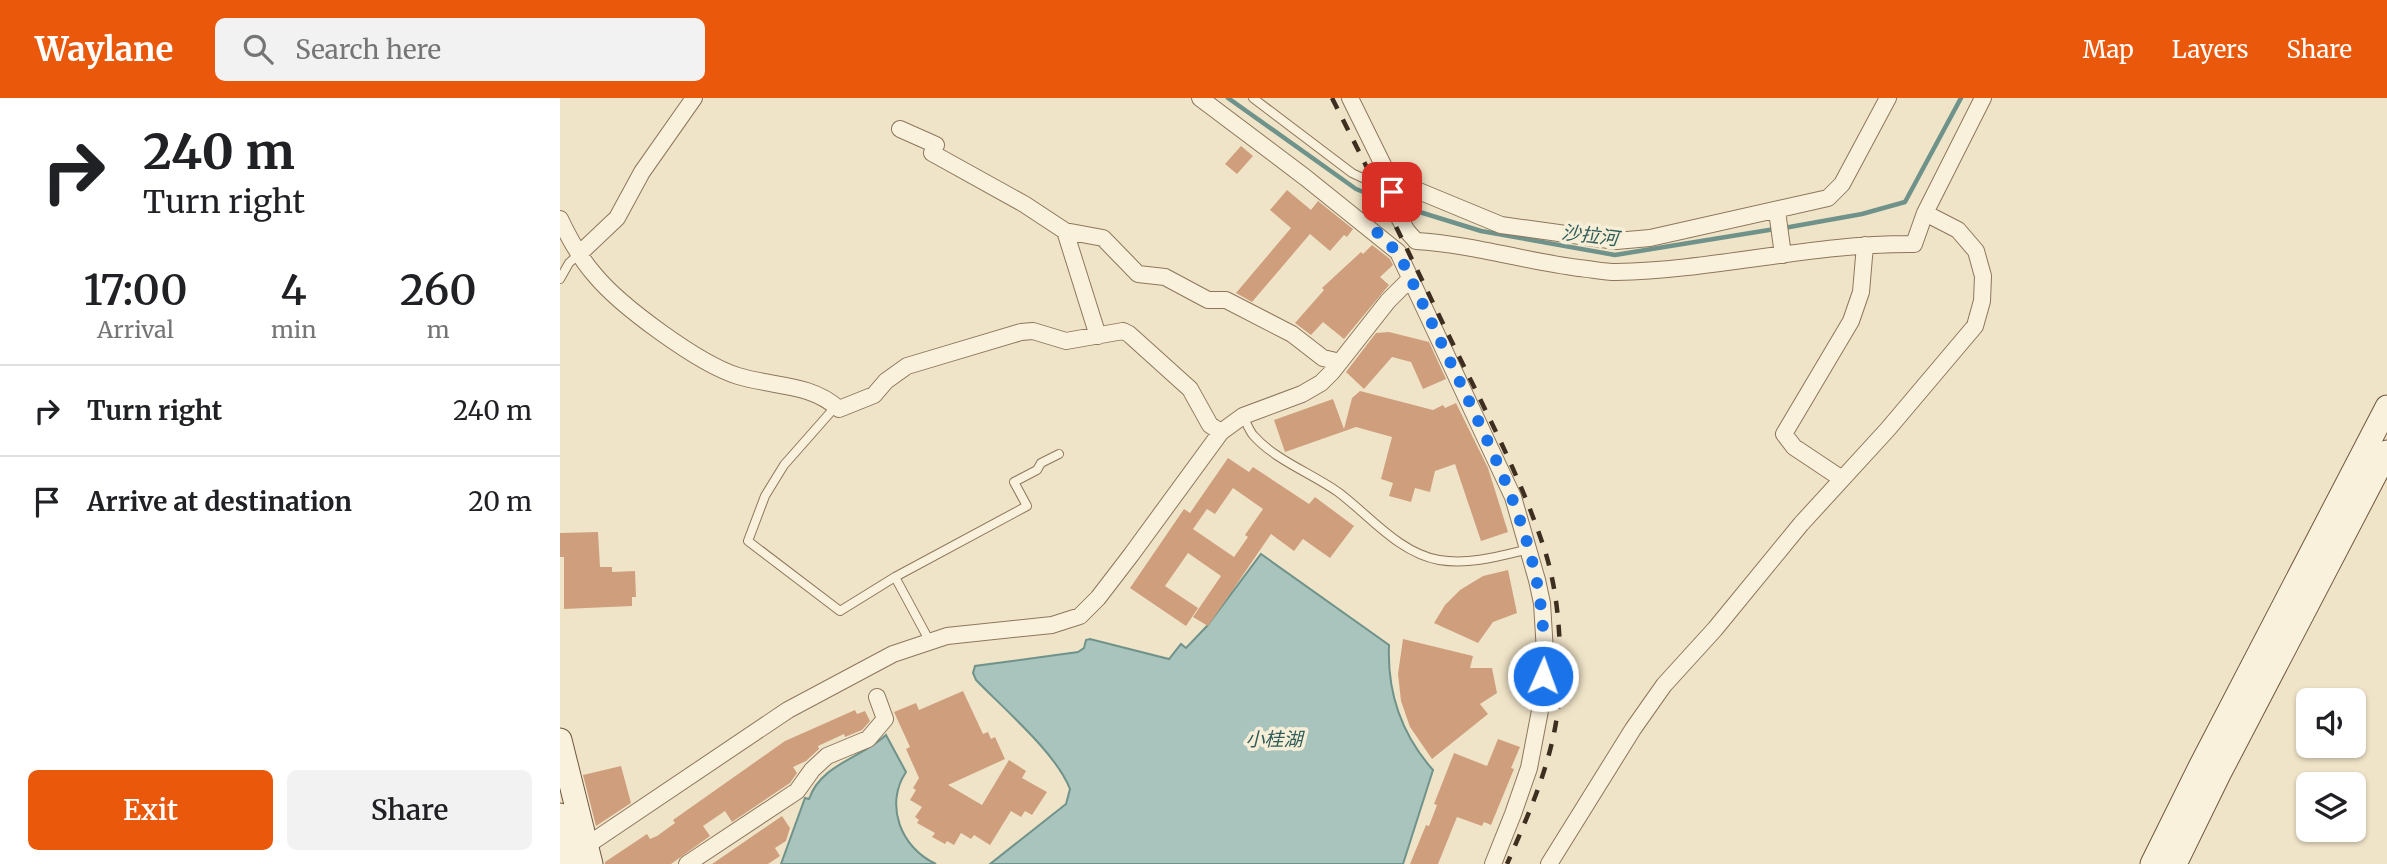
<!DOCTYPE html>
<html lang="en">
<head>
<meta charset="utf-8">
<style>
  :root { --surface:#fff; --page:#f2f2f2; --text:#202124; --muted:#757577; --line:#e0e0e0; --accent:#ea580c }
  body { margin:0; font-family:Merriweather,"Noto Sans SC",serif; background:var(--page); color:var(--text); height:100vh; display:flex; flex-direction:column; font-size:26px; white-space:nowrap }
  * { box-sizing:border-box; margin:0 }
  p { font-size:23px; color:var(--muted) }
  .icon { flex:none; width:38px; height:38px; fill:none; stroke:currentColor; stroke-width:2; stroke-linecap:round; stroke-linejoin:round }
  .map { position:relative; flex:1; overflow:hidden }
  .sheet { display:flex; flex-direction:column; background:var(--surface); width:560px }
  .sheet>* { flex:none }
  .hud { background:#fff; color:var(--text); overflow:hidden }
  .tools { position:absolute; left:1736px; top:590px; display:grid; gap:14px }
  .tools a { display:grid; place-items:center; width:70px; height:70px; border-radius:10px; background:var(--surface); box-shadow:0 2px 5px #0004; font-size:35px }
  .pin { position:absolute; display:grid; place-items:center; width:60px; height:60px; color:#fff; margin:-30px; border-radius:14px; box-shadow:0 4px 10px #0006 }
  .me { position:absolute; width:77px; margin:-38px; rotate:2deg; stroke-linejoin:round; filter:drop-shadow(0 0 5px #0008) }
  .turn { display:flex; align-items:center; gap:24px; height:147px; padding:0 28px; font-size:32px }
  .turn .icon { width:91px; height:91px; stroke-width:2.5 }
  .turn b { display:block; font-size:49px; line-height:60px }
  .eta { display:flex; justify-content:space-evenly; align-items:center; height:119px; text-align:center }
  .eta b { font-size:42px; font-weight:600; line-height:49px }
  .button { display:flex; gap:14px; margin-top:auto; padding:14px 28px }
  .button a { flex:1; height:80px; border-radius:10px; background:var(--accent); color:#fff; font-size:28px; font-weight:600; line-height:80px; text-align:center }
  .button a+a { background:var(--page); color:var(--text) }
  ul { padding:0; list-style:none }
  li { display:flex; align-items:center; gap:21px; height:91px; padding:0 28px; border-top:2px solid var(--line) }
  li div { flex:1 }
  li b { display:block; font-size:26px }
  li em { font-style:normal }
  header { display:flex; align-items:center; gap:42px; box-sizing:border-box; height:98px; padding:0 35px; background:var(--accent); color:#fff }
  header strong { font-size:33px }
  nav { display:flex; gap:38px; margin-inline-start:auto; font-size:24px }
  .search { width:490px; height:63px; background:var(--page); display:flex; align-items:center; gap:18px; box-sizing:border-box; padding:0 24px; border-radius:10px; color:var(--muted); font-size:26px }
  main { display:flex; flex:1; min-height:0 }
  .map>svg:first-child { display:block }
  .water { fill:#a9c4bc; stroke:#6f938a; stroke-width:2 }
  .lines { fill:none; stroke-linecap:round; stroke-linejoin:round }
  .stream { stroke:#6f938a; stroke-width:4.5 }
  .building { fill:#cf9f7d; fill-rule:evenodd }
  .lane-casing { stroke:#8d765c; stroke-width:10 }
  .street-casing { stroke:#8d765c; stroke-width:18 }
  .secondary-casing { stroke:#6f573f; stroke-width:25 }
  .lane { stroke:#faf1dc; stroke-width:8 }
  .street { stroke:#faf1dc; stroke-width:16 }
  .secondary { stroke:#faf1dc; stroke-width:23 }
  .rail { stroke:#3d2e20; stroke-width:4.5; stroke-dasharray:12 12; stroke-linecap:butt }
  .route { stroke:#1a73e8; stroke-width:12; stroke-dasharray:0 21.6 }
  .labels { text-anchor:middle; stroke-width:7; stroke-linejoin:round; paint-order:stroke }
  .water-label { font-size:19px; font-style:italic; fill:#2f5d5a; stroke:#f7eed8 }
</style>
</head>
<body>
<header>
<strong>Waylane</strong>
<div class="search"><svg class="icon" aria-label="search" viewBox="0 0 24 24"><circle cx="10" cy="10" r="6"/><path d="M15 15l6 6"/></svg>Search here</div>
<nav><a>Map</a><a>Layers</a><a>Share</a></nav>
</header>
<main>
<section class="sheet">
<div class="hud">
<div class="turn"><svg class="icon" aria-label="right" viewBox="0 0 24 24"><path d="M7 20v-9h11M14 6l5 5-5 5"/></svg><div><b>240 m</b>Turn right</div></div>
</div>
<div class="eta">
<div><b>17:00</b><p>Arrival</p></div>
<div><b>4</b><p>min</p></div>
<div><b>260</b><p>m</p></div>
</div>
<ul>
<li><svg class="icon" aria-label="right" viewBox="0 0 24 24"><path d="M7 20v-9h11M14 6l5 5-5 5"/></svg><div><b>Turn right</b></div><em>240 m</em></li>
<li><svg class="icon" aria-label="arrive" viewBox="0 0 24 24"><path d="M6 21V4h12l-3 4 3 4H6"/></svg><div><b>Arrive at destination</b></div><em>20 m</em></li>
</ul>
<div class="button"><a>Exit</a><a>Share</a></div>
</section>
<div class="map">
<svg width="1827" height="766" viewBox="0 0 1827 766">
  <rect width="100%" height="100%" fill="#f0e4c8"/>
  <path class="water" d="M701 456 829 547C827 595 841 636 873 672L843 766H430L506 706 510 691C496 655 444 611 416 582L413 575 415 568 518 554 524 550 526 542 530 541 609 561 621 546 626 550 647 528Z
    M326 637 346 674C324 707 341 750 376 766H221L245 700 249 701C261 666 302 660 326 637Z"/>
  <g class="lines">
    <path class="stream" d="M668 0 796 91 828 104
      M837 107 921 133 1055 157 1215 131
      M1224 130 1302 116 1345 104 1401 0"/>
  </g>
  <path class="building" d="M681 48 693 58 677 76 665 66Z
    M727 92 751 112 758 103 793 131 787 139 784 137 770 153 750 136 692 204 676 195 731 130 710 112Z
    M812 147 830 161 833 167 820 179 829 187 784 241 763 224 751 237 735 225 764 192 762 190 801 154 803 156Z
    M829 234 869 244 886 281 863 291 851 264 832 259 804 291 786 274 816 235Z
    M800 293 873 312 883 307 885 310 896 305 928 370 948 434 921 443 895 366 875 373 870 394 855 390 851 404 829 398 833 385 821 381 832 339 796 329 725 354 714 322 773 301 784 331 792 300Z
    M668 360 689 374 693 369 749 406 755 399 794 428 770 460 743 441 734 453 711 436 648 528 633 519 661 478 628 455 605 488 638 510 626 528 570 490 624 411 630 415ZM673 390 703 411 685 437 688 439 674 459 633 431 647 411 655 416Z
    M38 434 40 469H52V474L75 473 76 499H72V508L4 511V459H0V435Z
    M948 472 957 515 933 524 918 545 874 525 885 507 900 492 923 478Z
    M843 541 913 558 910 570H932L937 595 920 606 928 616 872 661 850 629 841 603 838 576Z
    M403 593 423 636 428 634 431 641 435 639 445 661 388 687 422 707 449 662 466 673 462 680 487 694 472 717 465 713 461 719 451 713 430 747 414 737 411 741 401 735 394 747 387 743 385 746 372 739 375 735 357 725 359 722 355 719 362 709 350 702 356 692 353 690 359 680 346 651 350 649 334 614 356 605 359 612Z
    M295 612 297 616 305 613 310 623 302 632 285 639 284 636 258 648 259 651 246 663 233 669 237 675 230 685 172 724 165 713 143 728 150 738 111 766H45V764L87 736 90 741 97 738 115 725 113 722 225 643Z
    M938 641 960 649 951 670 954 671 931 727 924 724 922 728 897 719 878 766H850L866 727 869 728 877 707 874 706 894 655 927 668Z
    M61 668 71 705 36 728 23 677Z
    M222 718 230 730 226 743 215 750 220 758 208 766H152Z"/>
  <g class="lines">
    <defs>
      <path id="lane" d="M693 0 792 75 832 94
        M0 181 9 165 19 156
        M276 308 224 367 205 398 188 443 280 513 335 479 467 408 454 384 477 372 481 365 499 356
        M683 318C686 324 689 332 693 337 715 362 751 375 778 394 809 417 839 455 879 462 910 467 940 458 969 451
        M335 479 369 542"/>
      <path id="street" d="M640 0 746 80 838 154 953 399 977 482 982 505 985 554 982 602 969 670 953 716 933 766
        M790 0 827 75 837 84 941 127 1056 143 1090 140 1268 100 1282 86 1328 0
        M340 31 376 47 372 55 464 106 505 133 538 238
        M830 105 847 133 856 143C911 146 964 163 1019 170 1031 171 1044 174 1056 174 1156 172 1254 145 1354 146L1365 115 1423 0
        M1217 113 1223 157
        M0 121C9 140 20 160 34 176 60 208 139 266 178 278 214 289 250 285 279 311L314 297 326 283 347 268 461 234 473 233 506 243 563 233 569 236 630 291 650 327 661 334
        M505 133 543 140 578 176 605 179 648 202H666L732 236 763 260 780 264
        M19 156 57 120 82 74 134 0
        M1282 381 1234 349 1224 336 1291 223 1301 194 1305 147
        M26 748 228 612 333 556 387 538 492 527 520 518 538 500 571 457 661 334 683 318 742 296 761 285 772 274 828 203 850 181
        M127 766 237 693 252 672 267 658 308 641 325 621 317 599
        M989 766 1073 631 1104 587 1155 531 1241 426 1328 331 1415 228 1422 203 1423 178 1416 153 1398 132 1365 115"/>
      <path id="secondary" d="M0 642 31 766
        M0 717 12 766
        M1592 766 1641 667 1827 309
        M1615 766 1659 676 1827 354"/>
    </defs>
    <use href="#lane" class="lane-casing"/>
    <use href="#street" class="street-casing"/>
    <use href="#secondary" class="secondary-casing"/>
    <use href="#lane" class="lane"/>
    <use href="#street" class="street"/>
    <use href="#secondary" class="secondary"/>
    <path class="rail" d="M772 0C812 79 851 159 889 238 922 306 959 375 983 447 999 493 1002 550 999 599 995 658 970 713 947 766"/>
  </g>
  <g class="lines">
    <path class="route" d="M832 94 817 136 838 154C861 202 884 251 907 299 950 390 990 474 983 578"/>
  </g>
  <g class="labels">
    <g class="water-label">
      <text transform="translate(1030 137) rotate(7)" y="7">沙拉河</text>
      <text x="714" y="648">小桂湖</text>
    </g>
  </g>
</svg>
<div class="tools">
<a><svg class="icon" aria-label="sound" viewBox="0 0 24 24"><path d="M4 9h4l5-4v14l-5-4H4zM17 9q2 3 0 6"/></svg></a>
<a><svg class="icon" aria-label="layers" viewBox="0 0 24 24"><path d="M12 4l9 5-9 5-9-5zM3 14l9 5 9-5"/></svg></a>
</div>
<div class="pin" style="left:832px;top:94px;background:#d93025"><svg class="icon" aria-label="arrive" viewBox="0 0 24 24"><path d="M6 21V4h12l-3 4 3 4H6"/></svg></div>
<svg class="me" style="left:983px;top:578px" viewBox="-20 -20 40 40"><circle r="17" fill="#1a73e8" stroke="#fff" stroke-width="3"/><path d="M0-11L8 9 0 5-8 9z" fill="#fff"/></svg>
</div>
</main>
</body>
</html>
